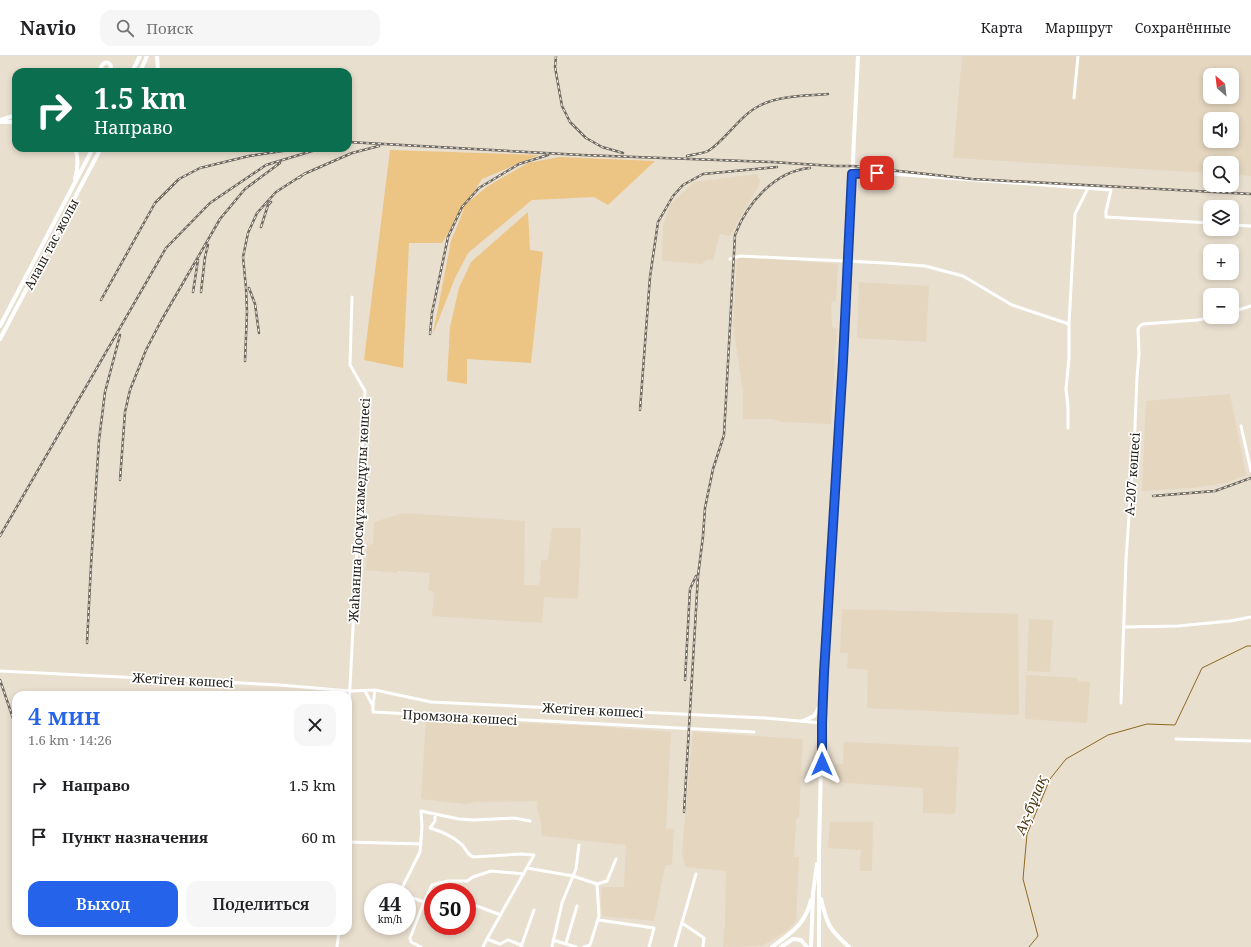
<!DOCTYPE html>
<html lang="ru">
<head>
<meta charset="utf-8">
<style>
  :root { --surface:#fff; --page:#f6f6f6; --text:#202124; --muted:#757577; --line:#e0e0e0; --accent:#2563eb }
  body { margin:0; font-family:"Noto Serif",serif; background:var(--page); color:var(--text); height:100vh; display:flex; flex-direction:column; font-size:15px; white-space:nowrap }
  * { box-sizing:border-box; margin:0 }
  p { font-size:13px; color:var(--muted) }
  .icon { flex:none; width:22px; height:22px; fill:none; stroke:currentColor; stroke-width:2; stroke-linecap:round; stroke-linejoin:round }
  .map { position:relative; flex:1; overflow:hidden }
  .side { position:absolute; left:12px; top:635px; width:340px; height:244px; display:flex; flex-direction:column; background:var(--surface); border-radius:12px; box-shadow:0 2px 6px #0003 }
  .side>* { flex:none }
  .top-card { position:absolute; left:12px; top:12px; width:340px; height:84px; border-radius:12px; box-shadow:0 2px 6px #0003; background:#0b6e4f; color:#fff; overflow:hidden }
  .needle { width:26px; rotate:332deg }
  .fabs { position:absolute; left:1203px; top:12px; display:grid; gap:8px }
  .fabs a { display:grid; place-items:center; width:36px; height:36px; border-radius:8px; background:var(--surface); box-shadow:0 2px 6px #0003; font-size:20px }
  .speed { position:absolute; left:364px; top:827px; display:flex; gap:8px; font-size:20px; font-weight:700; text-align:center }
  .speed>* { display:grid; place-content:center; width:52px; height:52px; border-radius:50%; background:var(--surface); box-shadow:0 2px 6px #0003; line-height:1 }
  .speed small { font-size:10px; font-weight:400 }
  .speed .limit { border:6px solid #d22; background:#fff; color:#111 }
  .pin { position:absolute; display:grid; place-items:center; width:34px; height:34px; color:#fff; margin:-17px; border-radius:8px; box-shadow:0 2px 6px #0006 }
  .me { position:absolute; width:44px; margin:-22px; rotate:0deg; stroke-linejoin:round; filter:drop-shadow(0 0 3px #0008) }
  .turn { display:flex; align-items:center; gap:14px; height:84px; padding:0 16px; font-size:18px }
  .turn .icon { width:52px; height:52px; stroke-width:2.5 }
  .turn b { display:block; font-size:28px; line-height:34px }
  .round { display:grid; place-items:center; flex:none; width:42px; height:42px; border-radius:12px; background:var(--page) }
  .overview { display:flex; align-items:center; justify-content:space-between; height:68px; padding:0 16px }
  h1 { font-size:24px; font-weight:600; line-height:30px; color:var(--accent) }
  .cta { display:flex; gap:8px; margin-top:auto; padding:8px 16px }
  .cta a { flex:1; height:46px; border-radius:12px; background:var(--accent); color:#fff; font-size:16px; font-weight:600; line-height:46px; text-align:center }
  .cta a+a { background:var(--page); color:var(--text) }
  ul { padding:0; list-style:none }
  li { display:flex; align-items:center; gap:12px; height:52px; padding:0 16px }
  li div { flex:1 }
  li b { display:block; font-size:15px }
  li em { font-style:normal }
  header { display:flex; align-items:center; gap:24px; box-sizing:border-box; height:56px; padding:0 20px; background:var(--surface); border-bottom:1px solid var(--line) }
  header strong { font-size:19px }
  nav { display:flex; gap:22px; margin-inline-start:auto; font-size:14px }
  .search { width:280px; height:36px; background:var(--page); display:flex; align-items:center; gap:10px; box-sizing:border-box; padding:0 14px; border-radius:12px; color:var(--muted); font-size:15px }
  .map>svg:first-child { display:block }
  .built { fill:#e4d6bf; fill-rule:evenodd }
  .green { fill:#ecc484 }
  .lines { fill:none; stroke-linecap:round; stroke-linejoin:round }
  .stream { stroke:#8d6821; stroke-width:1 }
  .minor { stroke:#fff; stroke-width:3 }
  .major { stroke:#fff; stroke-width:4 }
  .rail-casing { stroke:#70695f; stroke-width:2.5 }
  .rail { stroke:#fff; stroke-width:1; stroke-dasharray:3; stroke-linecap:butt }
  .route-casing { stroke:#184099; stroke-width:10 }
  .route { stroke:#2563eb; stroke-width:7 }
  .labels { text-anchor:middle; stroke-width:3.5; stroke-linejoin:round; paint-order:stroke }
  .street-label { font-size:13px; fill:#201c16; stroke:#fff }
  .water-label { font-size:14px; font-style:italic; fill:#48330b; stroke:#fff }
</style>
</head>
<body>
<header>
<strong>Navio</strong>
<div class="search"><svg class="icon" aria-label="search" viewBox="0 0 24 24"><circle cx="10" cy="10" r="6"/><path d="M15 15l6 6"/></svg>Поиск</div>
<nav><a>Карта</a><a>Маршрут</a><a>Сохранённые</a></nav>
</header>
<div class="map">
<svg width="1251" height="891" viewBox="0 0 1251 891">
  <rect width="100%" height="100%" fill="#e9dfcf"/>
  <path class="built" d="M962 0H1251V120L1232 118V107H1210V117L953 102ZM1210 19H1232V41H1210ZM1210 63H1232V85H1210Z
    M757 118 760 124 759 129 730 180 720 178 713 204H706L702 208 662 205 663 170 670 149 694 126Z
    M741 201 838 208 836 245 831 247 832 271 837 273 831 368 781 366 773 363H743V336L733 269 737 203Z
    M859 226 929 230 926 286 857 282Z
    M1230 338 1246 419 1226 427 1191 432 1142 435 1146 345Z
    M403 457 525 465 524 529H538L540 526 541 505 548 503 552 472H581L578 543 544 541 542 567 432 560 434 536 428 534 430 517 398 515 397 517 366 514 367 489 373 488 374 466Z
    M842 553 1018 558 1019 659 867 652 868 614 847 612 848 597H840Z
    M1029 563 1053 564 1050 616 1027 615Z
    M1026 619 1077 622 1078 625 1090 626 1087 667 1026 663 1025 660Z
    M426 663 592 670 671 676 666 772 674 773 672 808 665 810 654 865 602 860 601 841 602 831H624L626 789 542 780 541 767 537 751 538 745 477 746 466 748 421 743Z
    M693 676 803 683 799 762 796 763 794 801H799L796 865 788 874 762 890 723 891 725 870 726 815 685 811 682 795Z
    M844 686 959 691 955 758 923 757V732L834 726 835 708H843Z
    M830 766H873L872 815H860L861 794 828 792Z"/>
  <path class="green" d="M390 94 539 99 482 123 467 147 488 130 528 107 559 101 655 105 608 149 594 141 532 144 468 197 455 222 433 278 451 185 465 151 442 187H409L403 312 364 304Z
    M528 156 530 194 543 196 531 307 467 303V328L447 325 450 271 459 232 471 206Z"/>
  <g class="lines">
    <path class="stream" d="M1029 891 1038 880 1023 823 1027 778 1050 723 1066 703 1108 679 1147 668 1175 669 1202 612 1247 590H1251"/>
    <path class="minor" d="M1074 42 1078 0
      M852 118 877 117 1111 134 1106 155V161L1210 167
      M1232 169 1251 170
      M730 203 740 200 886 207 925 210 963 220 1012 249 1069 268
      M1232 256 1251 250
      M1241 370 1251 415
      M1068 372V351L1066 333 1069 302V268L1075 158 1088 132
      M1124 571 1178 570 1230 565 1251 561
      M0 615 280 629 350 635 375 634 431 646 765 662 822 667
      M365 635 373 650V656L754 676
      M1121 647 1126 504 1135 371 1137 321 1139 298 1138 273 1140 270 1143 268 1198 264 1212 261
      M373 649 375 634
      M348 670 364 356 365 335 350 309 352 241
      M1176 683 1251 685
      M435 758V765L430 772C440 775 452 780 460 787 466 791 466 798 473 801L521 798 534 799 487 883 483 891
      M348 786 421 788
      M527 812 573 820 597 828
      M401 836V834L420 796 422 771 421 755 459 763 473 764 514 762 530 765
      M407 840 433 849
      M467 848 474 849 501 859
      M599 864 654 872 649 891
      M682 867 704 882 703 891
      M487 883 500 888 508 884 521 889
      M553 884 576 891
      M566 887 577 850
      M337 891 339 875
      M421 891 411 886 410 882 424 846 432 829 448 825H467L473 821 491 815 524 818
      M521 891 534 854
      M552 891 562 847 576 813 579 789
      M584 891 590 889 591 886 599 860 597 828 607 825 616 803
      M675 891 696 818"/>
    <path class="major" d="M157 0 158 16
      M103 16 101 11C105 2 115 8 109 16
      M132 16 140 0
      M140 16 147 0
      M0 64 16 59
      M0 66H16
      M75 92C79 102 78 112 75 123
      M0 270 93 92
      M0 283 101 92
      M803 665 814 660 822 646
      M821 843C827 869 829 873 849 891
      M772 891C791 877 805 869 811 844
      M781 891 793 883 801 884 807 891
      M811 891 813 837 817 808
      M819 891V793L822 667 843 312 858 0"/>
    <defs>
      <path id="rail" d="M556 0 555 11 562 50 570 66 586 82 602 91 623 97
        M348 86 582 99 772 106 834 110H853L972 123 1251 138
        M687 100C693 98 702 98 708 95 725 85 739 60 759 50 779 39 806 40 828 38
        M299 122 304 118 352 97 379 90
        M261 171 268 149 271 146
        M249 232 255 248 259 277
        M193 236 198 204
        M201 236 205 201 208 189
        M101 244 155 147 179 123 200 112 249 100 303 92
        M430 278 432 257 448 181 462 151 479 132 519 108 548 99
        M245 305 247 256 246 232 243 201 248 177 257 157 276 136 304 118
        M640 354 650 221 658 166 673 140 683 129 703 118 777 111
        M120 424 125 356 130 334 146 294 161 265 220 163 245 133 280 107
        M1153 440 1215 435 1251 422
        M0 480 166 192 210 147 266 109 322 92
        M87 587 91 509 99 384 105 336 120 279
        M0 624 16 671
        M685 624 690 533 696 520
        M684 756 698 520 703 480 705 452 713 413 724 379 735 179C747 147 775 115 810 112"/>
    </defs>
    <use href="#rail" class="rail-casing"/>
    <use href="#rail" class="rail"/>
  </g>
  <g class="lines">
    <defs>
      <path id="route" d="M822 708V667L824 617 843 305 852 118 877 117"/>
    </defs>
    <use href="#route" class="route-casing"/>
    <use href="#route" class="route"/>
  </g>
  <g class="labels">
    <g class="street-label">
      <text transform="translate(51 188) rotate(-62)" y="5">Алаш тас жолы</text>
      <text transform="translate(1132 418) rotate(-86)" y="5">А-207 көшесі</text>
      <text transform="translate(359 454) rotate(-87)" y="5">Жаһанша Досмұхамедұлы көшесі</text>
      <text transform="translate(183 624) rotate(3)" y="5">Жетіген көшесі</text>
      <text transform="translate(593 654) rotate(3)" y="5">Жетіген көшесі</text>
      <text transform="translate(460 661) rotate(3)" y="5">Промзона көшесі</text>
    </g>
    <g class="water-label">
      <text transform="translate(1031 749) rotate(-68)" y="5">Ақ-бұлақ</text>
    </g>
  </g>
</svg>
<div class="fabs">
<a><svg class="needle" viewBox="-14 -14 28 28"><path d="M0-13l5 13h-10z" fill="#e53935"/><path d="M0 13l5-13h-10z" fill="#757577"/></svg></a>
<a><svg class="icon" aria-label="sound" viewBox="0 0 24 24"><path d="M4 9h4l5-4v14l-5-4H4zM17 9q2 3 0 6"/></svg></a>
<a><svg class="icon" aria-label="search" viewBox="0 0 24 24"><circle cx="10" cy="10" r="6"/><path d="M15 15l6 6"/></svg></a>
<a><svg class="icon" aria-label="layers" viewBox="0 0 24 24"><path d="M12 4l9 5-9 5-9-5zM3 14l9 5 9-5"/></svg></a>
<a>+</a>
<a>−</a>
</div>
<div class="speed"><div>44<small>km/h</small></div><div class="limit">50</div></div>
<div class="pin" style="left:877px;top:117px;background:#d93025"><svg class="icon" aria-label="arrive" viewBox="0 0 24 24"><path d="M6 21V4h12l-3 4 3 4H6"/></svg></div>
<svg class="me" style="left:822px;top:708px" viewBox="-20 -20 40 40"><path d="M0-17L14 15 0 8-14 15z" fill="#2563eb" stroke="#fff" stroke-width="4"/></svg>
<div class="top-card">
<div class="turn"><svg class="icon" aria-label="right" viewBox="0 0 24 24"><path d="M7 20v-9h11M14 6l5 5-5 5"/></svg><div><b>1.5 km</b>Направо</div></div>
</div>
<section class="side">
<div class="overview"><div><h1>4 мин</h1><p>1.6 km · 14:26</p></div><a class="round"><svg class="icon" aria-label="close" viewBox="0 0 24 24"><path d="M6 6l12 12M18 6L6 18"/></svg></a></div>
<ul>
<li><svg class="icon" aria-label="right" viewBox="0 0 24 24"><path d="M7 20v-9h11M14 6l5 5-5 5"/></svg><div><b>Направо</b></div><em>1.5 km</em></li>
<li><svg class="icon" aria-label="arrive" viewBox="0 0 24 24"><path d="M6 21V4h12l-3 4 3 4H6"/></svg><div><b>Пункт назначения</b></div><em>60 m</em></li>
</ul>
<div class="cta"><a>Выход</a><a>Поделиться</a></div>
</section>
</div>
</body>
</html>
